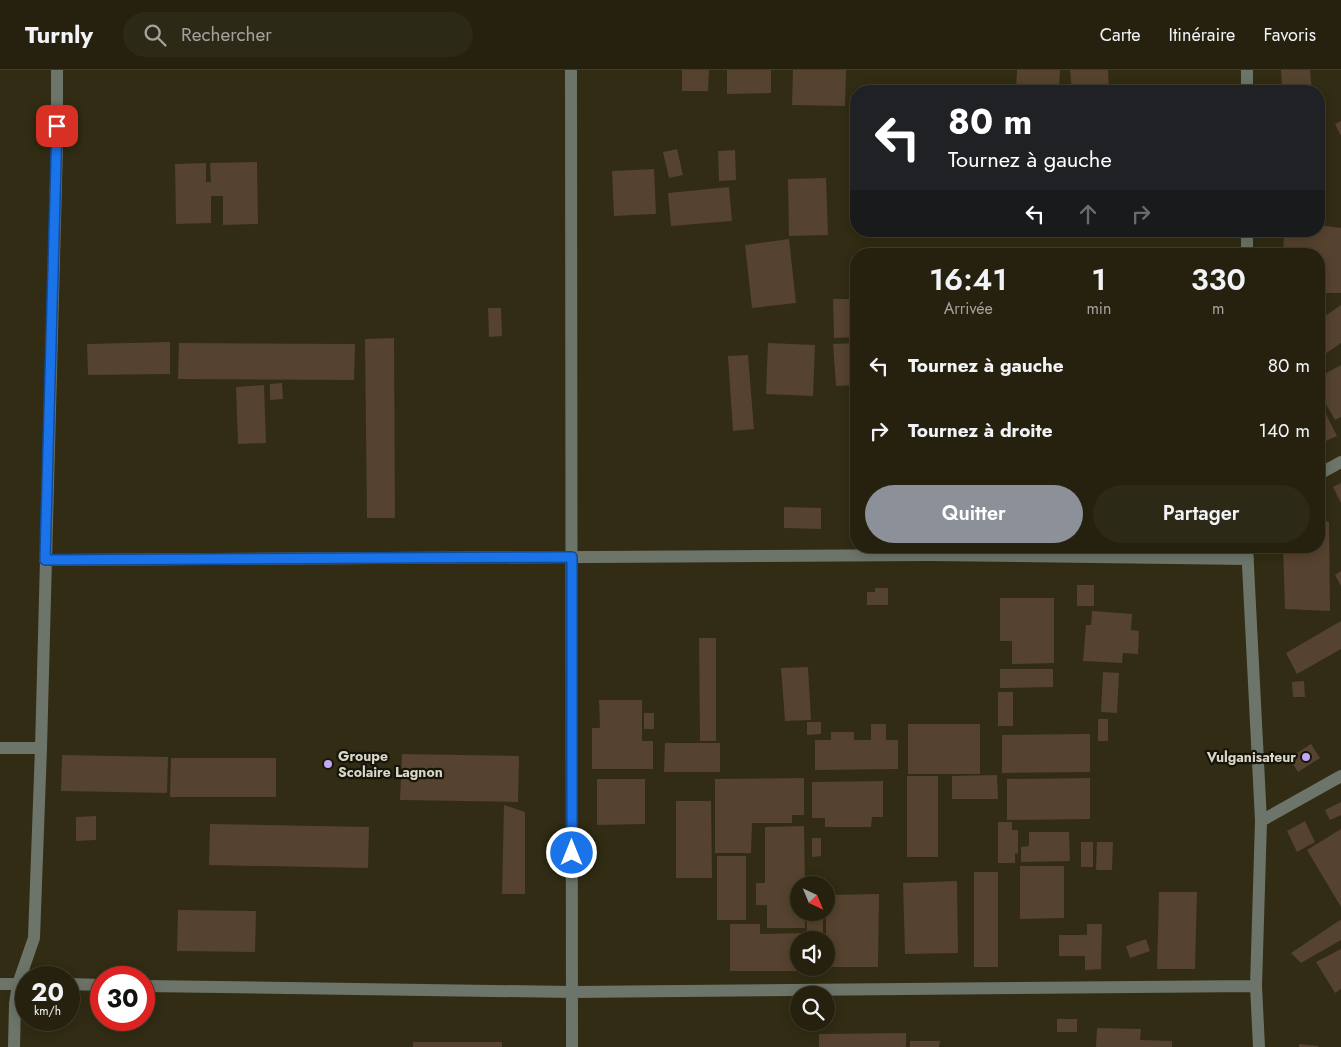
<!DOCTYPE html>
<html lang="fr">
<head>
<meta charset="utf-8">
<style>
  :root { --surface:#25210e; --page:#2d2917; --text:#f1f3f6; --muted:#a3a39e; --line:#423e2e; --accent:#8c9099 }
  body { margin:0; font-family:Jost,sans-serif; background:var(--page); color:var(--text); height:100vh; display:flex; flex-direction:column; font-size:19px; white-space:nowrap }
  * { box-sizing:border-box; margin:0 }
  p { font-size:16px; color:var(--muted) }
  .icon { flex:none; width:28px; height:28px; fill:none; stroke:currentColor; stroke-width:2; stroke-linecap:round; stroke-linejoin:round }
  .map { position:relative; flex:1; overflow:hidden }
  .panel { position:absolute; left:850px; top:178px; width:475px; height:305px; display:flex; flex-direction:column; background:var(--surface); border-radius:20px; box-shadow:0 2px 12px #0003,0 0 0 1px var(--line) }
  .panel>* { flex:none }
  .banner { position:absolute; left:850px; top:15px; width:475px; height:152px; border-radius:20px; box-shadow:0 2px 12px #0003,0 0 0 1px var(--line); background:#202124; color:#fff; overflow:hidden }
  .needle { width:32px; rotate:136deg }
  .buttons { position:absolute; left:790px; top:806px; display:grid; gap:10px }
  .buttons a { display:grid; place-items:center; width:45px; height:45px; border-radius:50%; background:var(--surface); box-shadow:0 2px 12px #0003,0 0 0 1px var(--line); font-size:25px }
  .speed { position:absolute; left:15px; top:896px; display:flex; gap:10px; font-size:25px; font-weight:700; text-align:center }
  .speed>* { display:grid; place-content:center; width:65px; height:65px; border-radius:50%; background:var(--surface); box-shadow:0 2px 12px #0003,0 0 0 1px var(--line); line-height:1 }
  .speed small { font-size:12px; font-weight:400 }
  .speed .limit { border:8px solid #d22; background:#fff; color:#111 }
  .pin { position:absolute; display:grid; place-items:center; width:42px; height:42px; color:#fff; margin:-21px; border-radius:10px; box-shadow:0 2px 8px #0006 }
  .me { position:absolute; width:55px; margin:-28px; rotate:0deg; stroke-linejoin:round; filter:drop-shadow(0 0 4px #0008) }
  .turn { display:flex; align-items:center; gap:18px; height:105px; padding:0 15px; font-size:22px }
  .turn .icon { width:65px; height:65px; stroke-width:2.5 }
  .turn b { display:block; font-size:35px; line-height:42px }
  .lanes { display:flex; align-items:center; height:48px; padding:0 15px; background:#0003; justify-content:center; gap:25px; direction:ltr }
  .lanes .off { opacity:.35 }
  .eta { display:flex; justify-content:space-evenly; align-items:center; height:85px; text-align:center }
  .eta b { font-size:30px; font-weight:600; line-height:35px }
  .cta { display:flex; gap:10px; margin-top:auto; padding:10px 15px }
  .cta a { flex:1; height:58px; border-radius:30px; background:var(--accent); color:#fff; font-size:20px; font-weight:600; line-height:58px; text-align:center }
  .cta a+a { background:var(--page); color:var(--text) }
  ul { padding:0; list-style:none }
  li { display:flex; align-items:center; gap:15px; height:65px; padding:0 15px }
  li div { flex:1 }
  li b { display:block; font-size:19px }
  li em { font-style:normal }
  header { display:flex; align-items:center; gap:30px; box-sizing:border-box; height:70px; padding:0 25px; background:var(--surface); border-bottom:1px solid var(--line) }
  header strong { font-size:24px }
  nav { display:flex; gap:28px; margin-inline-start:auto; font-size:18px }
  .search { width:350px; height:45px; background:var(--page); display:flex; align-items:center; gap:12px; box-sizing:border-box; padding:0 18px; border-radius:28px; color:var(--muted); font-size:19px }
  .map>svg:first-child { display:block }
  .building { fill:#55422f }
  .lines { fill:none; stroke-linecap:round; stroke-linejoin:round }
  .minor { stroke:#6d7469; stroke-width:12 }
  .route-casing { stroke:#114b97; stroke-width:12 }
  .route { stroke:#1a73e8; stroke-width:9 }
  .poi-dot { fill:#bfa9f4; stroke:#17150a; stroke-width:2 }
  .labels { text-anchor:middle; stroke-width:4.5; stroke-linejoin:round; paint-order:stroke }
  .poi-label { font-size:14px; font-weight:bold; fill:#d8d6c7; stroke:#17150a; text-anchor:start }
</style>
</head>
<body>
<header>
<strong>Turnly</strong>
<div class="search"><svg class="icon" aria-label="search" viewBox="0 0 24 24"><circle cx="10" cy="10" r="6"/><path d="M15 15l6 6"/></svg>Rechercher</div>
<nav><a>Carte</a><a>Itinéraire</a><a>Favoris</a></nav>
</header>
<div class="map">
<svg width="1341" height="977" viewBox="0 0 1341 977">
  <rect width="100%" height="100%" fill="#312c13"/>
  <path class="building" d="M682 0H709L708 21H682Z
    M727 0H771V23L727 24Z
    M793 0H846L845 36 792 35Z
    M1017 0H1060L1059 21H1016Z
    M1070 0H1108L1109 21H1072Z
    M1281 0H1310L1312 21H1282Z
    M1341 51V66L1335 54Z
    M677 79 683 105 669 108 663 82Z
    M735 80 736 110 719 111 718 81Z
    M257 92 258 154 223 155V126H211V153L176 154 175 94 206 93V112H211L210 93Z
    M654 99 656 144 614 146 612 101Z
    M826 108 828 165 789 166 788 109Z
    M729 117 732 151 671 156 668 123Z
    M1319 155 1341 158V223H1323V215L1319 214V184H1283L1284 161H1319Z
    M889 161H912V163H889Z
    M789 169 796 233 752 238 745 175Z
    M1198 179H1212V184H1198Z
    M833 229H856V267L834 268Z
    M1341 235V273L1319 288V250Z
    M488 238H501L502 266 489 267Z
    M394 268 395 448H367L365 269Z
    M170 272V304L88 305 87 274Z
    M179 273 355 274 354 310 178 309Z
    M768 273 815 275 813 326 766 324Z
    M856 273V315L836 316 833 274Z
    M748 285 754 359 733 361 728 286Z
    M1341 295V347L1335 350 1319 322V307Z
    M282 313 283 329 270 330V314Z
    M264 315 266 373 238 374 236 317Z
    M1319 330 1337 366 1319 374Z
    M1341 413V433L1333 417Z
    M1323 435 1326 451 1329 452 1330 541 1285 539 1283 476H1319V436Z
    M784 437 821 438V459L784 458Z
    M1341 501V516L1335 505Z
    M1077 515H1094V536H1077Z
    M875 518H888V535H867V522H875Z
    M1000 528H1054V593L1012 594V571H1000Z
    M1092 541 1132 544 1131 560 1139 561 1138 584 1123 583 1122 593 1083 591 1086 555H1091Z
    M1341 551V579L1297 604 1286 583Z
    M699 568H716V671H700Z
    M808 597 811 650 785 651 781 598Z
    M1000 599H1053V617L1000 618Z
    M1103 602 1119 603 1117 643 1101 642Z
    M1304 611 1305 627H1293L1292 612Z
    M998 622H1013V656H998Z
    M599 630H642V671H653V699H592V658H600Z
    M644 643H654V659H644Z
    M1098 649H1108V671H1098Z
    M807 652H821V664L807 665Z
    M871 654H886V670H898V699L815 700V670H831V662H854V670H871Z
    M908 654H980V704H908Z
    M1090 664V702L1002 703V665Z
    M665 673H720V702H664Z
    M1311 674 1320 688 1298 702 1289 688Z
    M402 684 519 686 518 732 400 730Z
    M62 685 168 687 167 723 61 721Z
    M171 688H276V727H170Z
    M997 705 998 729H952V706Z
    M907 706H938V787H907Z
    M804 708V745H792V753H752L751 783H715V709Z
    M1090 708V749L1007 750V709Z
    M597 709H645V754L597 755Z
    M883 711V747H872L871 757H825V748H812V712Z
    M676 731H711L712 808H676Z
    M1341 732V745L1330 750 1325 740Z
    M504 735 525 742V824H502Z
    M96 746V770L76 771V747Z
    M1305 751 1315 772 1297 782 1287 761Z
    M998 752H1012V760H1018V784L1015 783V793H998Z
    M210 754 369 757 368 798 209 795Z
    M804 756 805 815H799V842H805V858H767V835H756V813H765V757Z
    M1341 759V837L1307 780Z
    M1029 762H1069L1070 791 1021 792V777L1029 776Z
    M812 768H821V786L812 787Z
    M1081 772H1093V797H1081Z
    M1097 772H1113L1112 800H1096Z
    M717 786H746V850H717Z
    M1020 796H1064V848L1020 849Z
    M974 802H998V897H974Z
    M957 811 958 883 905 884 903 813Z
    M1159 822H1197L1195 899H1157Z
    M879 824 878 897H826V825Z
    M178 840 256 841 255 882 177 881Z
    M806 842H823V870H799V898H823V901H730V854H760V864L807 863Z
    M1340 850 1341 851V870L1301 893 1291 883Z
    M1087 854H1102L1101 899 1085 900V886H1059V865H1087Z
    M1146 869 1150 881 1130 888 1126 876Z
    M1341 879V919L1335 923 1316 892Z
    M1057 949H1077V962H1057Z
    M1097 958 1141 959 1140 970 1172 971V977H1096Z
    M906 963V977H819V964Z
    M910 971H940L939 977H910Z
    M413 972H502V977H413Z
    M1299 974 1318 976V977H1299Z"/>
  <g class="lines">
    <path class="minor" d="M571 0 572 977
      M1247 0V21
      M1247 184V161
      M1319 404 1341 392
      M1247 476 1261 751 1256 916 1259 977
      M45 490 930 485 1248 489
      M0 678H41
      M1261 751 1341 706
      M0 914H25
      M69 914 101 915
      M144 916 572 922 1256 916
      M14 977 15 934 18 914 34 868 41 678 57 75V0"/>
  </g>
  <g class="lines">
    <defs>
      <path id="route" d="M57 56 45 490 572 487V783"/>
    </defs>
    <use href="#route" class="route-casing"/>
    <use href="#route" class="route"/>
  </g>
  <g class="poi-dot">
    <circle cx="1306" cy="687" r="5"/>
    <circle cx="328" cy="694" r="5"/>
  </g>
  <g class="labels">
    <g class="poi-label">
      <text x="338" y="691">Groupe<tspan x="338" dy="16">Scolaire Lagnon</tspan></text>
      <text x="1296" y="692" text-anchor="end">Vulganisateur</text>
    </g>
  </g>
</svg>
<div class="buttons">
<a><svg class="needle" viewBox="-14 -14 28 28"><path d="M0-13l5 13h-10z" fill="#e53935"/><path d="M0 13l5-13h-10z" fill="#a3a39e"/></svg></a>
<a><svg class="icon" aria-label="sound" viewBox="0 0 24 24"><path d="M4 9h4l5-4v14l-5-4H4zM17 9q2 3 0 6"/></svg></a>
<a><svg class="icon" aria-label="search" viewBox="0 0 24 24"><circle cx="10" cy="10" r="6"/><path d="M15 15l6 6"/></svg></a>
</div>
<div class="speed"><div>20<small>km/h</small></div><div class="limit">30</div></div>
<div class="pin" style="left:57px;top:56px;background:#d93025"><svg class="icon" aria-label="arrive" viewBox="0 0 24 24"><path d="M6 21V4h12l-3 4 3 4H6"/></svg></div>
<svg class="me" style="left:572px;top:783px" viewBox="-20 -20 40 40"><circle r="17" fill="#1a73e8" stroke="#fff" stroke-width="3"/><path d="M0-11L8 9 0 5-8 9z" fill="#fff"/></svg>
<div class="banner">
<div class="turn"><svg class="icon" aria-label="left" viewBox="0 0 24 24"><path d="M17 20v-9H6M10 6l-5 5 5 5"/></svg><div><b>80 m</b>Tournez à gauche</div></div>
<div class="lanes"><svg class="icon" aria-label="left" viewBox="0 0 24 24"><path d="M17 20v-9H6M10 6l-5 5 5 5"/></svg><svg class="icon off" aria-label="ahead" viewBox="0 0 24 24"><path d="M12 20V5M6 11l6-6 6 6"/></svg><svg class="icon off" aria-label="right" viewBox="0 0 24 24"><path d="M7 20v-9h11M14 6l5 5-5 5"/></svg></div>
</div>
<section class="panel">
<div class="eta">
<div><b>16:41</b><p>Arrivée</p></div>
<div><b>1</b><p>min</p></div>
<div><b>330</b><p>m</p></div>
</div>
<ul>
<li><svg class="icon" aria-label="left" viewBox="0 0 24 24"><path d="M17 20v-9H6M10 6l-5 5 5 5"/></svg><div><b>Tournez à gauche</b></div><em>80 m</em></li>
<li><svg class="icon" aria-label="right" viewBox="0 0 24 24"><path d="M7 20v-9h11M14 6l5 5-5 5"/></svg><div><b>Tournez à droite</b></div><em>140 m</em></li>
</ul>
<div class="cta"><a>Quitter</a><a>Partager</a></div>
</section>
</div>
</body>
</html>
